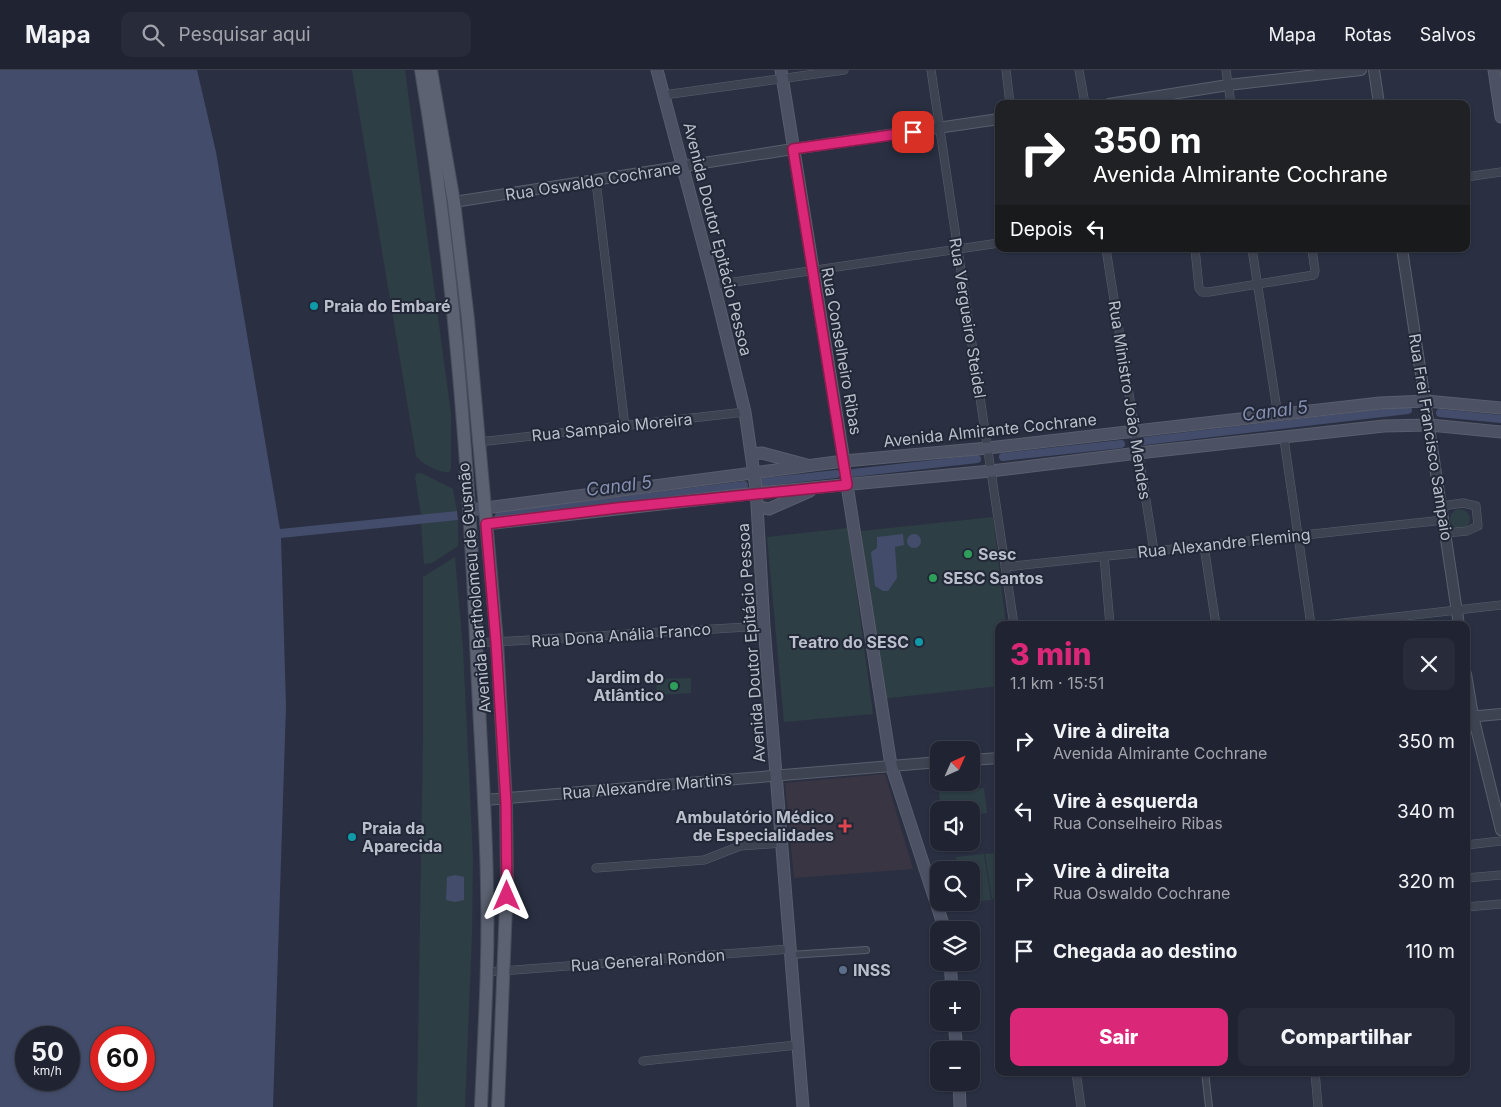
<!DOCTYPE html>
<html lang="pt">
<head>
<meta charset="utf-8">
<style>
  :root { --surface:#202432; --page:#282c3a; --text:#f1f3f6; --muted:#a2a4ac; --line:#3d414d; --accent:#db2777 }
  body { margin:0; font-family:Inter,sans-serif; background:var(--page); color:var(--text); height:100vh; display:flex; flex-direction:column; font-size:19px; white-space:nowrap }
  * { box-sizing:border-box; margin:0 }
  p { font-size:16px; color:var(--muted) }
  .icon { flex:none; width:28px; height:28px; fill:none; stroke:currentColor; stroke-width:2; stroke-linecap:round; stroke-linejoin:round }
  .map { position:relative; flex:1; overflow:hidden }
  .drawer { position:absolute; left:995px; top:551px; width:475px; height:455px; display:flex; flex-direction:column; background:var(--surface); border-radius:10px; box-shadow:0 1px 4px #0004,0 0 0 1px var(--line) }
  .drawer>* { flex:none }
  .hud { position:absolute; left:995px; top:30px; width:475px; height:152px; border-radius:10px; box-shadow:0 1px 4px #0004,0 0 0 1px var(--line); background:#202124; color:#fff; overflow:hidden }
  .needle { width:32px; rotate:45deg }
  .tools { position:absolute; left:930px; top:671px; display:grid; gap:10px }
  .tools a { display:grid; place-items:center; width:50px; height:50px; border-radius:10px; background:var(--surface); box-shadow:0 1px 4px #0004,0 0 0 1px var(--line); font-size:25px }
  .speed { position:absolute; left:15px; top:956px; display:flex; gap:10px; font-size:25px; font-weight:700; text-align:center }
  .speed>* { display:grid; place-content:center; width:65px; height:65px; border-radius:50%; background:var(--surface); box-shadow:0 1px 4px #0004,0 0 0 1px var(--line); line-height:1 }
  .speed small { font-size:12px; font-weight:400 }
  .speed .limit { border:8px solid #d22; background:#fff; color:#111 }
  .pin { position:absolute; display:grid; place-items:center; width:42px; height:42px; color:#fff; margin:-21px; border-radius:10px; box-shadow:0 2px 8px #0006 }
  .me { position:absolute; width:55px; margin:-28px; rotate:0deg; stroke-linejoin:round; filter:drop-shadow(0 0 4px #0008) }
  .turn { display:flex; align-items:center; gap:18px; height:105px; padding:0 15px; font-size:22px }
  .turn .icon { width:65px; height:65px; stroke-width:2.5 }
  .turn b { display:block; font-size:35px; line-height:42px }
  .then { display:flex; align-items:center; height:48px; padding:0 15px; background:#0003; gap:10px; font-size:19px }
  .round { display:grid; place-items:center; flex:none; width:52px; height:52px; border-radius:10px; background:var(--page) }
  .head { display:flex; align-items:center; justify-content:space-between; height:85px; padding:0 15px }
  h1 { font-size:30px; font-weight:800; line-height:38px; color:var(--accent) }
  .button { display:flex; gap:10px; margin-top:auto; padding:10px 15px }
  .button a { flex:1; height:58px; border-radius:10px; background:var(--accent); color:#fff; font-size:20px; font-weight:800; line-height:58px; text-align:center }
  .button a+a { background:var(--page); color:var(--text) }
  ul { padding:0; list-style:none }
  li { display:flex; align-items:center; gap:15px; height:70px; padding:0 15px }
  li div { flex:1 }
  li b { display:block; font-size:19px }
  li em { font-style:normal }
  header { display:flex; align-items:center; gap:30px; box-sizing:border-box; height:70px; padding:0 25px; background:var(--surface); border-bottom:1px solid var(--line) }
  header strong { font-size:24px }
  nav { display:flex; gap:28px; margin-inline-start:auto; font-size:18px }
  .search { width:350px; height:45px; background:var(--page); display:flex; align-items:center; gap:12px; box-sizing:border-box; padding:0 18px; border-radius:10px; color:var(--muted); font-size:19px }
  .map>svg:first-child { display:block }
  .medical { fill:#393543 }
  .green { fill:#2d3e44 }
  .water { fill:#434d6b; fill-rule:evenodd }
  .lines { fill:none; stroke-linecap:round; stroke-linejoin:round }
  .canal { stroke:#434d6b; stroke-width:8 }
  .pedestrian-casing { stroke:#595e6c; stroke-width:8 }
  .minor-casing { stroke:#595e6c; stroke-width:9 }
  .tertiary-casing { stroke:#595e6c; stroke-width:12 }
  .secondary-casing { stroke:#595e6c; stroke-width:13 }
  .primary-casing { stroke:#484c5b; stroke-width:14 }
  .pedestrian { stroke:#3e4351; stroke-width:6 }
  .minor { stroke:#3e4351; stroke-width:8 }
  .tertiary { stroke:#3e4351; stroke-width:10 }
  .secondary { stroke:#4c5164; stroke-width:11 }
  .primary { stroke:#5c6271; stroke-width:12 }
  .route-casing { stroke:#8e194d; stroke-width:12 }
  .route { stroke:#db2777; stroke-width:9 }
  .culture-dot { fill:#0f9aa8; stroke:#222837; stroke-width:2 }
  .leisure-dot { fill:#2e9e5b; stroke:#222837; stroke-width:2 }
  .health-dot { fill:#e0444e; stroke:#222837; stroke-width:2 }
  .service-dot { fill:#5c6f8a; stroke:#222837; stroke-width:2 }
  .labels { text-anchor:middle; stroke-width:4; stroke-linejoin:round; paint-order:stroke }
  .street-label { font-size:16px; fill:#bbbfcb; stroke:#222837 }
  .poi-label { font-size:16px; font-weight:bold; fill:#bbbfcb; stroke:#222837; text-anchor:start }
  .water-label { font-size:18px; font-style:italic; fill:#8690b0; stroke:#222837 }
</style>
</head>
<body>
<header>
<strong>Mapa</strong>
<div class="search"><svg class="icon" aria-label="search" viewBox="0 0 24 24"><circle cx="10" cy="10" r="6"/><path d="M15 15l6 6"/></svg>Pesquisar aqui</div>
<nav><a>Mapa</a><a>Rotas</a><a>Salvos</a></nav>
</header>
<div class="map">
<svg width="1501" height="1037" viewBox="0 0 1501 1037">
  <rect width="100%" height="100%" fill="#2a3042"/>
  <path class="medical" d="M885 704 913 799 794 808 785 713Z"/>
  <path class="green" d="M352 0H405L451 344V398L449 402C440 403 422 394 416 386Z
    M417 403H421L453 419 457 441 421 445 415 407Z
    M1450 449a10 10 0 1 1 20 0a10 10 0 1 1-20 0Z
    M993 447 1006 555H999V616L881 629 861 461Z
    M458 450V476L432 493 424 494 421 453Z
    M848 458 873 644 784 652 767 467Z
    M455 487 463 579 473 788 472 864 465 1037H417L423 666V507Z
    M691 608V623L657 625 656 609Z
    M984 718 987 743 971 745V740H941L939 722Z
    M999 783V829H992L985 784Z
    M984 784 991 830 971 832V800H958L956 787Z"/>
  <path class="water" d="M0 0H197L216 82 280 459 457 441 458 450 281 468 286 636 273 1037H0ZM26 968H69V1010H26ZM101 968H144V1010H101Z
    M903 464 904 475 895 477 897 508 888 521H883L875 516 871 482 877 478V467Z
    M907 471a7 7 0 1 1 14 0a7 7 0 1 1-14 0Z
    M455 805 464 807V830L455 832 446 830 447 807Z"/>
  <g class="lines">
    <path class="canal" d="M1440 343 1501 349
      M1145 371 1408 340
      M1003 387 1121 374
      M853 403 977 389
      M764 412 836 404
      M499 446 744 415"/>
    <defs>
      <path id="pedestrian" d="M790 885 866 880
        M1205 1002 1209 1037"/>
      <path id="minor" d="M931 0 1014 555
        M1006 0 1010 34
        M1079 0 1085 34
        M1226 0 1231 34
        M664 25 844 0
        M1466 107 1501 102
        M596 111 625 357
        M1106 179 1154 481
        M1195 179 1199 218 1202 222H1209L1314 205 1315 201 1312 179
        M1252 179 1278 346
        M714 215 999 173
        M1284 369 1311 555
        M479 372 745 342
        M1442 436 1463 433 1476 436 1478 456 1467 461 1446 463
        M1204 476 1216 555
        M1104 486 1110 555
        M1005 497 1444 450
        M1326 555 1501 535
        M477 573 764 556
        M1466 775 1501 771
        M596 798 704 790 740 776 782 773
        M1466 808 1501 805
        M1466 837 1501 834
        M487 902 790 879
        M643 991 797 975
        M1076 1002 1081 1037
        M1315 1002 1318 1037"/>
      <path id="tertiary" d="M1374 0 1379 34
        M1109 34 1228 15 1361 0
        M454 132 793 79 999 49
        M1402 179 1459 555
        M844 391 847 415
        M1466 604 1473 646 1501 760
        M1467 647 1501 644
        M971 690 999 688
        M485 730 939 692"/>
      <path id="secondary" d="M657 0 714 215 745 342 756 418 764 556 803 1037
        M781 0 844 391
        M1494 0 1501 47
        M751 384 762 383 807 395
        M847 415 891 695 945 860
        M758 437 769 439 810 421
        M470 440 844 391 988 378 1380 333 1426 331 1501 338
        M486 454 757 423 991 401 1138 383 1384 356 1430 355 1501 362
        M950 892 952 920
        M954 952 957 980
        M959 1012 960 1037"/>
      <path id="primary" d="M421 0C454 195 469 396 477 593 480 668 486 742 487 818 489 891 484 964 481 1037
        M431 0 454 132 468 249 497 572 506 733 507 810 498 1037"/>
    </defs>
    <use href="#pedestrian" class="pedestrian-casing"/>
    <use href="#minor" class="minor-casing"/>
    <use href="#tertiary" class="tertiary-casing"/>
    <use href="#secondary" class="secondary-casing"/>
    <use href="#primary" class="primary-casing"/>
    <use href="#pedestrian" class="pedestrian"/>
    <use href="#minor" class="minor"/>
    <use href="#tertiary" class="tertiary"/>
    <use href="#secondary" class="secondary"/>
    <use href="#primary" class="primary"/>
  </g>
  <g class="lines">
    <defs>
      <path id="route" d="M507 826 506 733 496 572 486 454 617 438 847 415 793 79 913 62"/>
    </defs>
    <use href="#route" class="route-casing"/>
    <use href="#route" class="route"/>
  </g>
  <g class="culture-dot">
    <circle cx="314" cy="236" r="5"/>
    <circle cx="919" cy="572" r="5"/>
    <circle cx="352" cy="767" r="5"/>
  </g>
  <g class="leisure-dot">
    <circle cx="968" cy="484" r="5"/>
    <circle cx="933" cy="508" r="5"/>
    <circle cx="674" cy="616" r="5"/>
  </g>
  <path class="health-dot" d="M842.5 748.5h5v5h5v5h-5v5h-5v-5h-5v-5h5z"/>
  <circle class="service-dot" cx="843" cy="900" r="5"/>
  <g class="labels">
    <g class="street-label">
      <text transform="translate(593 111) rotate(-9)" y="6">Rua Oswaldo Cochrane</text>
      <text transform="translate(718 169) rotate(76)" y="6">Avenida Doutor Epitácio Pessoa</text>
      <text transform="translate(968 248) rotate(81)" y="6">Rua Vergueiro Steidel</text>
      <text transform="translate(842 281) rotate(80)" y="6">Rua Conselheiro Ribas</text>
      <text transform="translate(1130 330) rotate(81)" y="6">Rua Ministro João Mendes</text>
      <text transform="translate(612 357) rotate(-6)" y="6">Rua Sampaio Moreira</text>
      <text transform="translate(990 360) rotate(-6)" y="6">Avenida Almirante Cochrane</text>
      <text transform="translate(1431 367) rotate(81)" y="6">Rua Frei Francisco Sampaio</text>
      <text transform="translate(1224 473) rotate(-6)" y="6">Rua Alexandre Fleming</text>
      <text transform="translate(474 518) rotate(-95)" y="6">Avenida Bartholomeu de Gusmão</text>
      <text transform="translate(621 565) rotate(-4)" y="6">Rua Dona Anália Franco</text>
      <text transform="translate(751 573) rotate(-94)" y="6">Avenida Doutor Epitácio Pessoa</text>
      <text transform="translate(647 716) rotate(-5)" y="6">Rua Alexandre Martins</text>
      <text transform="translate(648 890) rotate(-4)" y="6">Rua General Rondon</text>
    </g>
    <g class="poi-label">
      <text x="324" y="242">Praia do Embaré</text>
      <text x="978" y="490">Sesc</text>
      <text x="943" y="514">SESC Santos</text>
      <text x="909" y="578" text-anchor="end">Teatro do SESC</text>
      <text x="664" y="613" text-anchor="end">Jardim do<tspan x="664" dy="18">Atlântico</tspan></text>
      <text x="834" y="753" text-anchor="end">Ambulatório Médico<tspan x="834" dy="18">de Especialidades</tspan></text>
      <text x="362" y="764">Praia da<tspan x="362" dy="18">Aparecida</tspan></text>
      <text x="853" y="906">INSS</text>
    </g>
    <g class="water-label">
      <text transform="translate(1275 341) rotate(-7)" y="6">Canal 5</text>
      <text transform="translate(619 416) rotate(-7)" y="6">Canal 5</text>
    </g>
  </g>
</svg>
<div class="tools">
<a><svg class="needle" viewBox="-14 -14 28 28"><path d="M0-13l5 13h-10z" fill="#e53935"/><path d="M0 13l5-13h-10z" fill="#a2a4ac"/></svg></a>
<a><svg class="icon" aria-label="sound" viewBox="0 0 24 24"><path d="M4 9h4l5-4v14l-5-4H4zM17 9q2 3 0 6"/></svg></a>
<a><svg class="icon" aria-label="search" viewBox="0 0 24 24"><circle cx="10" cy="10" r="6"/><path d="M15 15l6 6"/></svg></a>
<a><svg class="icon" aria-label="layers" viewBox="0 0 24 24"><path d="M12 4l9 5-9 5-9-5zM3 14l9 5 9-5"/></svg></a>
<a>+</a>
<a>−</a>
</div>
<div class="speed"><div>50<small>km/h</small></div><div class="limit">60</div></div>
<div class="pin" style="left:913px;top:62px;background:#d93025"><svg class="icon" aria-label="arrive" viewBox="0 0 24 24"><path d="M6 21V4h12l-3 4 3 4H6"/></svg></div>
<svg class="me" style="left:507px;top:826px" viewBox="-20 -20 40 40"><path d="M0-17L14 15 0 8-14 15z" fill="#db2777" stroke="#fff" stroke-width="4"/></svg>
<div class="hud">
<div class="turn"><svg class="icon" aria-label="right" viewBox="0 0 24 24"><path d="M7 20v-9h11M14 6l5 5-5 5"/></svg><div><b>350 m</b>Avenida Almirante Cochrane</div></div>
<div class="then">Depois<svg class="icon" aria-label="left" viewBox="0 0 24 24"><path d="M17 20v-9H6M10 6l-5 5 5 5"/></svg></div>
</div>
<section class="drawer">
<div class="head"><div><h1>3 min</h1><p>1.1 km · 15:51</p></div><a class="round"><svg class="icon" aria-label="close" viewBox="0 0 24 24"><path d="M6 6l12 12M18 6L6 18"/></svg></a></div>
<ul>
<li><svg class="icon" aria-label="right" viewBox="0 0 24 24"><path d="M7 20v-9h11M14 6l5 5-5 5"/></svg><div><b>Vire à direita</b><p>Avenida Almirante Cochrane</p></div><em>350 m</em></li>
<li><svg class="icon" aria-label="left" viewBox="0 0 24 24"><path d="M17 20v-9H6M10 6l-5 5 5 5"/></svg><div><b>Vire à esquerda</b><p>Rua Conselheiro Ribas</p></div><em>340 m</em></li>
<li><svg class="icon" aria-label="right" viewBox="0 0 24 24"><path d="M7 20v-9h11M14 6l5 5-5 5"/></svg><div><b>Vire à direita</b><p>Rua Oswaldo Cochrane</p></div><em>320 m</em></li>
<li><svg class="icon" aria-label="arrive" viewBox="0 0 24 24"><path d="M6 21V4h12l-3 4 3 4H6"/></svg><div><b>Chegada ao destino</b></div><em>110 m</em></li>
</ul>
<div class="button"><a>Sair</a><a>Compartilhar</a></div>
</section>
</div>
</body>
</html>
